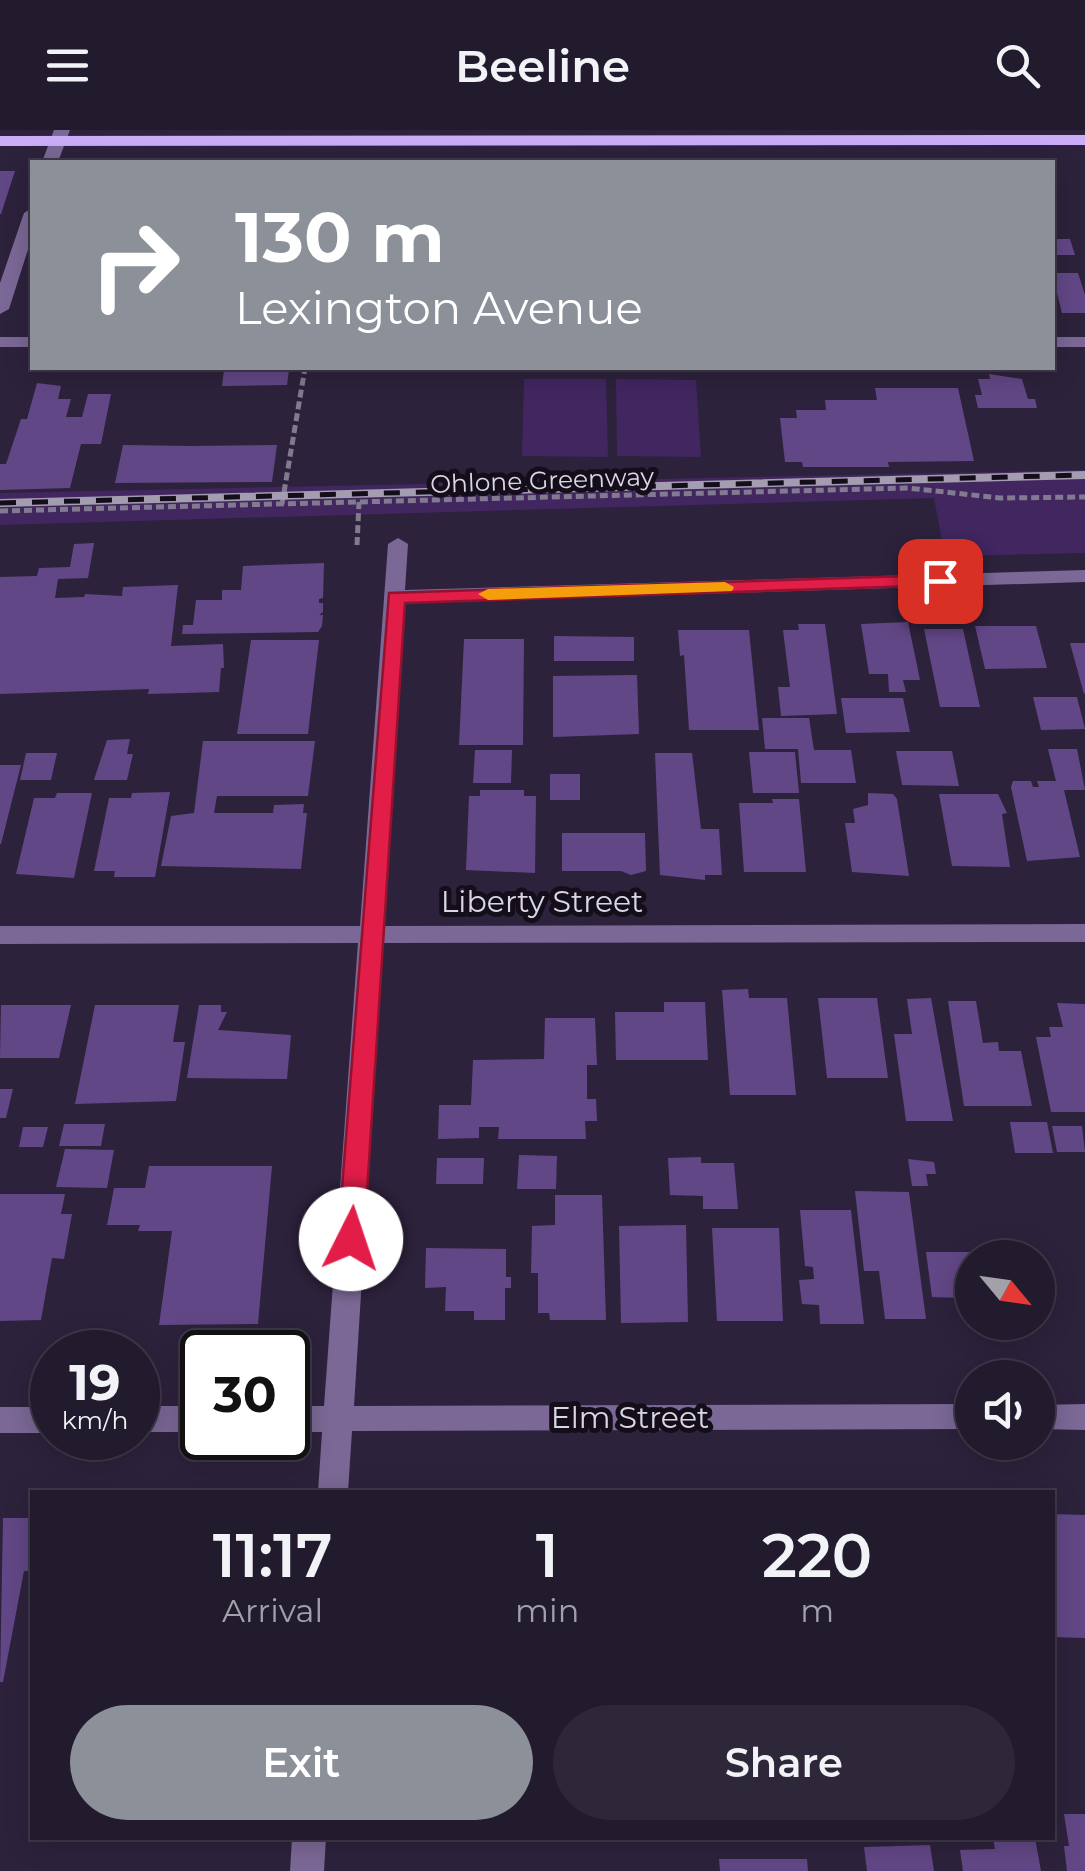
<!DOCTYPE html>
<html lang="en">
<head>
<meta charset="utf-8">
<style>
  :root { --surface:#221a2d; --page:#2e2739; --text:#f1f3f6; --muted:#a2a1aa; --line:#3f3849; --accent:#8c9099 }
  body { margin:0; font-family:Montserrat,sans-serif; background:var(--page); color:var(--text); height:100vh; display:flex; flex-direction:column; font-size:38px; white-space:nowrap }
  * { box-sizing:border-box; margin:0 }
  p { font-size:32px; color:var(--muted) }
  .icon { flex:none; width:55px; height:55px; fill:none; stroke:currentColor; stroke-width:2; stroke-linecap:round; stroke-linejoin:round }
  .map { position:relative; flex:1; overflow:hidden }
  .panel { position:absolute; left:30px; top:1360px; width:1025px; height:350px; display:flex; flex-direction:column; background:var(--surface); border-radius:0px; box-shadow:0 5px 25px #0003,0 0 0 2px var(--line) }
  .panel>* { flex:none }
  .top-card { position:absolute; left:30px; top:30px; width:1025px; height:210px; border-radius:0px; box-shadow:0 5px 25px #0003,0 0 0 2px var(--line); background:#8c9099; color:#fff; overflow:hidden }
  .needle { width:65px; rotate:119deg }
  .controls { position:absolute; left:955px; top:1110px; display:grid; gap:20px }
  .controls a { display:grid; place-items:center; width:100px; height:100px; border-radius:50%; background:var(--surface); box-shadow:0 5px 25px #0003,0 0 0 2px var(--line); font-size:50px }
  .speed { position:absolute; left:30px; top:1200px; display:flex; gap:20px; font-size:50px; font-weight:700; text-align:center }
  .speed>* { display:grid; place-content:center; width:130px; height:130px; border-radius:50%; background:var(--surface); box-shadow:0 5px 25px #0003,0 0 0 2px var(--line); line-height:1 }
  .speed small { font-size:25px; font-weight:400 }
  .speed .limit { border:5px solid #111; border-radius:15px; background:#fff; color:#111 }
  .pin { position:absolute; display:grid; place-items:center; width:85px; height:85px; color:#fff; margin:-42px; border-radius:20px; box-shadow:0 5px 15px #0006 }
  .me { position:absolute; width:110px; margin:-55px; rotate:4deg; stroke-linejoin:round; filter:drop-shadow(0 0 8px #0008) }
  .turn { display:flex; align-items:center; gap:35px; height:210px; padding:0 40px; font-size:45px }
  .turn .icon { width:130px; height:130px; stroke-width:2.5 }
  .turn b { display:block; font-size:70px; line-height:85px }
  .eta { display:flex; justify-content:space-evenly; align-items:center; height:170px; text-align:center }
  .eta b { font-size:60px; font-weight:600; line-height:70px }
  .action { display:flex; gap:20px; margin-top:auto; padding:20px 40px }
  .action a { flex:1; height:115px; border-radius:60px; background:var(--accent); color:#fff; font-size:40px; font-weight:600; line-height:115px; text-align:center }
  .action a+a { background:var(--page); color:var(--text) }
  header { display:flex; justify-content:space-between; align-items:center; height:130px; padding:0 40px; background:var(--surface); font-size:45px; font-weight:600 }
  .map>svg:first-child { display:block }
  .green { fill:#412660 }
  .building { fill:#624786 }
  .lines { fill:none; stroke-linecap:round; stroke-linejoin:round }
  .path { stroke:#827a8f; stroke-width:5; stroke-dasharray:8 4; stroke-linecap:butt }
  .minor { fill:#7b6896; fill-rule:evenodd }
  .major { fill:#caacf8; fill-rule:evenodd }
  .rail-casing { stroke:#a49db0; stroke-width:8 }
  .rail { stroke:#130e1a; stroke-width:5; stroke-dasharray:16; stroke-linecap:butt }
  .route { fill:#e11d48; stroke:#92132f; stroke-width:2.5 }
  .slow { fill:#f59e0b }
  .labels { text-anchor:middle; stroke-width:10; stroke-linejoin:round; paint-order:stroke }
  .far-street-label { font-size:25px; fill:#dbd5e6; stroke:#130e1a }
  .street-label { font-size:30px; fill:#dbd5e6; stroke:#130e1a }
</style>
</head>
<body>
<header><svg class="icon" aria-label="menu" viewBox="0 0 24 24"><path d="M4 6h16M4 12h16M4 18h16"/></svg>Beeline<svg class="icon" aria-label="search" viewBox="0 0 24 24"><circle cx="10" cy="10" r="6"/><path d="M15 15l6 6"/></svg></header>
<div class="map">
<svg width="1085" height="1741" viewBox="0 0 1085 1741">
  <rect width="100%" height="100%" fill="#2d223c"/>
  <path class="green" d="M524 249H606L608 327 522 326Z
    M616 249 696 250 701 327 617 326Z
    M1085 340V423L945 426 934 368 0 395V363Z"/>
  <path class="building" d="M0 41H15L1 84H0Z
    M1052 109H1070L1075 125H1052Z
    M1052 143H1078L1085 165V183H1062Z
    M224 240H289L287 255 222 256Z
    M989 244 1022 249 1028 269H1035L1037 278H978L975 265H982L978 249H990Z
    M37 253 61 256 58 269H71L66 287H82L88 264H111L101 314H81L70 358 0 360V334H6L21 289H27Z
    M875 258H958L974 331 888 332 889 337H803L802 332H785L780 288H797L796 280H826L825 270H877Z
    M123 315 190 316 277 315 272 352 115 353Z
    M94 413 88 448 58 449 55 468 84 467 85 464 122 466 123 457 178 455 171 516 223 514 224 538H221L219 562 148 564 149 559 0 564V447L37 446 39 438 70 437 74 414Z
    M324 433 323 468 319 469V473H323V482L319 485H323L322 496 318 502 182 504 183 495H193L196 470H222V460H241L243 436Z
    M908 492 920 550H903L906 562H889L888 544H869L861 494Z
    M798 494H825L837 584 781 586 778 557H790L783 500H799Z
    M975 496H1036L1047 538 985 539Z
    M924 499H963L980 577H940Z
    M678 500H749L759 600H689L684 525 680 526Z
    M554 506 634 507V531H554Z
    M464 509H524L523 615H459Z
    M251 510H319L308 604H237Z
    M1070 513H1085V563L1084 564Z
    M637 545 639 604 553 607V546Z
    M1033 567H1077L1085 599 1041 600Z
    M841 568H903L910 602 846 603Z
    M762 588H809L814 620H851L856 653H801L798 619H765Z
    M130 609 127 624H133L127 650H94L107 610Z
    M203 611H315L308 666H217L214 683H273L274 675 304 674 303 683H307L301 739 161 736 171 686 194 683Z
    M1048 619H1077L1085 660H1064L1080 727 1027 731 1011 657 1013 651H1031L1033 657H1039L1037 651H1056Z
    M475 620H512L511 653H473Z
    M896 621H952L959 656 902 655Z
    M749 622H795L799 663H753Z
    M26 623H57L51 650H20Z
    M655 623H692L701 699H719L722 745H705V750L660 745Z
    M0 635H21L1 714H0Z
    M550 644H580V670H550Z
    M480 660H524V666H536L535 743 466 740 469 666H480Z
    M170 662 155 747H114L115 741H94L109 668H131L132 663Z
    M57 663H92L74 748 16 744 34 668H55Z
    M868 663 893 664 897 669 909 746 852 742 845 693H855L853 679 868 675Z
    M939 664H998L1007 683 1002 684 1010 737 952 736Z
    M772 669H799L806 742H744L739 673H773Z
    M562 703H645L646 741 631 745 621 741H562Z
    M748 859 749 868H787L796 965H730L722 860Z
    M818 868H877L888 948H827Z
    M931 868 953 991H906L894 904H912L907 869Z
    M948 871H976L983 913 998 912 999 921H1021L1032 976H964Z
    M664 872H705L708 930H616L615 882H664Z
    M1057 873 1085 874V982H1051L1036 907H1051L1049 897H1063Z
    M1 875H71L59 928H0Z
    M95 875H179L173 912H185L176 971 75 974Z
    M199 875H221V882H227L218 900 291 905 287 949 187 948Z
    M545 888H595L597 935H587V969H596L597 991H585L586 1009H498L499 997H479V1008L438 1009 439 975H471L473 930 544 929Z
    M0 959H13L6 988H0Z
    M1010 992H1047L1053 1023H1015Z
    M64 994H105L101 1016H59Z
    M1052 996H1082L1085 1022H1057Z
    M23 997H48L43 1017H19Z
    M65 1019 114 1020 107 1058 56 1057Z
    M519 1025 557 1026 556 1059H517Z
    M701 1027V1033H734L738 1079H703V1066L670 1065 668 1028Z
    M437 1028H484L483 1054H436Z
    M908 1029 934 1032 936 1044H926L928 1056H912Z
    M149 1036H272L258 1194 159 1195 172 1101H138L140 1095H107L114 1058H145Z
    M855 1061 909 1062 926 1189H885L879 1141H864Z
    M0 1064H65L61 1084H72L64 1129 52 1128 41 1190 0 1191Z
    M555 1065H602L606 1190H550L549 1183H538V1143H531L532 1096 555 1095Z
    M800 1080H851L864 1194H820L819 1175 802 1174 799 1150 814 1149 813 1137 805 1136Z
    M686 1095 688 1192 621 1193 619 1096Z
    M712 1098H779L783 1191H717Z
    M426 1118 506 1119V1147H511V1158H505V1190H474V1181H445L446 1157 425 1158Z
    M926 1122H1033L1034 1128H972V1192H982L983 1197H968L963 1168 932 1167Z
    M1052 1384 1085 1385V1508L1052 1507Z
    M3 1388H32V1441H24L3 1552H0Z
    M1064 1684H1085V1741H1067L1064 1716H1069Z
    M993 1708H1035L1041 1741H963L960 1720 995 1719Z
    M930 1715 934 1741H867L864 1717Z
    M719 1729H807L808 1741H720Z"/>
  <g class="lines">
    <path class="path" d="M282 374 305 238
      M0 381 908 358 1000 368 1085 367
      M357 415 359 372"/>
    <path class="minor" d="M54 0H70L58 32H42Z
      M32 78V107L9 179 0 184V153L24 83Z
      M0 207H32V217H0Z
      M1052 207H1085V217H1052Z
      M398 408 408 414 405 460 1085 440V452L404 473 384 796 1085 794V812L383 813 354 1276 972 1274V1299L352 1301 348 1362H318L322 1302H288V1276H324L358 813 0 814V796H360L388 414Z
      M1085 1274V1300L1038 1299V1275Z
      M138 1276H202V1302H138Z
      M0 1277H52V1303H0Z
      M292 1708H326L324 1741H290Z"/>
    <path class="major" d="M1085 5V15L0 16V6Z"/>
    <defs>
      <path id="rail" d="M0 373 1085 345"/>
    </defs>
    <use href="#rail" class="rail-casing"/>
    <use href="#rail" class="rail"/>
  </g>
  <path class="route" d="M940 445 949 451 946 455 405 473 364 1109 360 1116H342L338 1109 389 463Z"/>
  <path class="slow" d="M725 452 734 457 732 461 488 470 478 464 488 459Z"/>
  <g class="labels">
    <g class="far-street-label">
      <text transform="translate(542 350) rotate(-2)" y="9">Ohlone Greenway</text>
    </g>
    <g class="street-label">
      <text x="542" y="782">Liberty Street</text>
      <text x="630" y="1298">Elm Street</text>
    </g>
  </g>
</svg>
<div class="controls">
<a><svg class="needle" viewBox="-14 -14 28 28"><path d="M0-13l5 13h-10z" fill="#e53935"/><path d="M0 13l5-13h-10z" fill="#a2a1aa"/></svg></a>
<a><svg class="icon" aria-label="sound" viewBox="0 0 24 24"><path d="M4 9h4l5-4v14l-5-4H4zM17 9q2 3 0 6"/></svg></a>
</div>
<div class="speed"><div>19<small>km/h</small></div><div class="limit">30</div></div>
<div class="pin" style="left:940px;top:451px;background:#d93025"><svg class="icon" aria-label="arrive" viewBox="0 0 24 24"><path d="M6 21V4h12l-3 4 3 4H6"/></svg></div>
<svg class="me" style="left:351px;top:1109px" viewBox="-20 -20 40 40"><circle r="19" fill="#fff"/><path d="M0-13L10 11 0 6-10 11z" fill="#e11d48"/></svg>
<div class="top-card">
<div class="turn"><svg class="icon" aria-label="right" viewBox="0 0 24 24"><path d="M7 20v-9h11M14 6l5 5-5 5"/></svg><div><b>130 m</b>Lexington Avenue</div></div>
</div>
<section class="panel">
<div class="eta">
<div><b>11:17</b><p>Arrival</p></div>
<div><b>1</b><p>min</p></div>
<div><b>220</b><p>m</p></div>
</div>
<div class="action"><a>Exit</a><a>Share</a></div>
</section>
</div>
</body>
</html>
